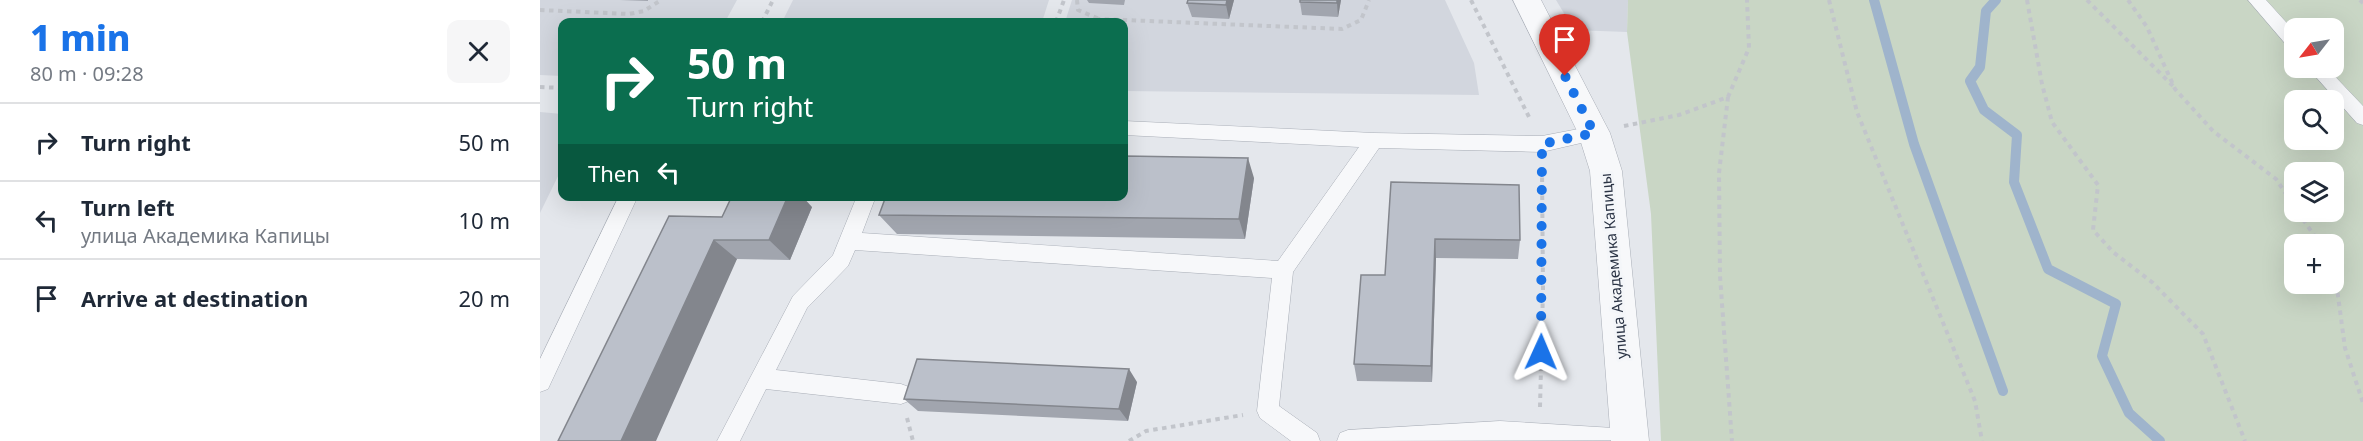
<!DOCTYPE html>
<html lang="en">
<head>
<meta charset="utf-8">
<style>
  :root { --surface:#fff; --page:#f6f6f7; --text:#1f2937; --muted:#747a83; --line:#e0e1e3; --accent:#1a73e8 }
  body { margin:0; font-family:"Noto Sans",sans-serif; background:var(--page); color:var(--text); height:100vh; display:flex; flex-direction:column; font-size:22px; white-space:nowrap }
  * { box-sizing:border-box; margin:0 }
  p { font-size:20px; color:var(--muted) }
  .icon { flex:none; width:33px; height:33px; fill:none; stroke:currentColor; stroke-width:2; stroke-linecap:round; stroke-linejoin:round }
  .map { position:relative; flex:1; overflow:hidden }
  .details { display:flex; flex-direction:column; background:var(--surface); width:540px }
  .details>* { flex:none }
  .guide { position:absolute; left:18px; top:18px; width:570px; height:183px; border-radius:12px; box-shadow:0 6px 24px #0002; background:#0b6e4f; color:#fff; overflow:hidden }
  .needle { width:39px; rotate:239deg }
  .fabs { position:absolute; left:1744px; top:18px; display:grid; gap:12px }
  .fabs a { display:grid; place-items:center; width:60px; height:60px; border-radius:12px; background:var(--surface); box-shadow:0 6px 24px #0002; font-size:30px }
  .pin { position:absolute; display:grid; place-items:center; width:51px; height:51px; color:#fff; margin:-62px -26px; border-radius:50% 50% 50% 0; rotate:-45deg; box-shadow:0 0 6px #0007 }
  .pin .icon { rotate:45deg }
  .me { position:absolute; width:66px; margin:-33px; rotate:1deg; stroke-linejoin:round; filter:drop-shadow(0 0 4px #0008) }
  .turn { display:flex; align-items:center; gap:21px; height:126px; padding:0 30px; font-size:27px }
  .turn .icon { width:78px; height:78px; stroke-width:2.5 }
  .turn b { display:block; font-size:42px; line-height:51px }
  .then { display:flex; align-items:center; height:57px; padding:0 30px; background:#0003; gap:12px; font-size:22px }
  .round { display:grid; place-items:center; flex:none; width:63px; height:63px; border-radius:12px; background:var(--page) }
  .head { display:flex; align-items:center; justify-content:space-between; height:102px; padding:0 30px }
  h1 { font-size:36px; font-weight:800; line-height:45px; color:var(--accent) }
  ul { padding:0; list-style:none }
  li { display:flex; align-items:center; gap:18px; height:78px; padding:0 30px; border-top:2px solid var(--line) }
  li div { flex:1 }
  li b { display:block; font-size:22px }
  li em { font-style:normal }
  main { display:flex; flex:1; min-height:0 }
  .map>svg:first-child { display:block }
  .built { fill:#d2d6de }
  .green { fill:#c9d6c5; fill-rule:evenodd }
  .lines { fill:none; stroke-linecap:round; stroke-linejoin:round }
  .stream { stroke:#9fb4cc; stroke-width:10 }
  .service-casing { stroke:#a9aeb7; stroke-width:1 }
  .tertiary-casing { stroke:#a9aeb7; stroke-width:1 }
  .path { stroke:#c2c5cb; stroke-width:4; stroke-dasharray:4.5 4.5; stroke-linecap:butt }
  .service { fill:#f7f8fa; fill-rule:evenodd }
  .tertiary { fill:#f7f8fa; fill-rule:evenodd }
  .wall { fill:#a1a5ae }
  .shaded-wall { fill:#83868d }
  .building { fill:#bbc0ca; stroke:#83868d; stroke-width:1.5 }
  .route { stroke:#1a73e8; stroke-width:10; stroke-dasharray:0 18 }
  .labels { text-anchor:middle; stroke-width:6; stroke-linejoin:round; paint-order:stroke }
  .street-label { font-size:15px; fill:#2b3445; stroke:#f4f6f9 }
</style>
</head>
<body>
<main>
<section class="details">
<div class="head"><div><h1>1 min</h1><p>80 m · 09:28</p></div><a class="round"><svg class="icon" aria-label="close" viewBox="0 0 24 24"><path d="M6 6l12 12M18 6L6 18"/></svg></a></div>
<ul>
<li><svg class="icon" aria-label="right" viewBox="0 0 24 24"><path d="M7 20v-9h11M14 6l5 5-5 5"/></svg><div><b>Turn right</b></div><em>50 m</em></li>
<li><svg class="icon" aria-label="left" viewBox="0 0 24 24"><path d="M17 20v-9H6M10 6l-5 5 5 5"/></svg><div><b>Turn left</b><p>улица Академика Капицы</p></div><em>10 m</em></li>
<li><svg class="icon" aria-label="arrive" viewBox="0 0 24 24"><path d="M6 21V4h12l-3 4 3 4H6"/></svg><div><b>Arrive at destination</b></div><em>20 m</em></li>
</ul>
</section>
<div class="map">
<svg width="1823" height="441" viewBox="0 0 1823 441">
  <rect width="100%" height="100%" fill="#e4e7ec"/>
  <path class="built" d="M0 0H197L185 22H22V76L0 75Z
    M253 0H509L502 22H242Z
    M532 0H905L934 63 939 95 584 91V22H525Z
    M1016 0H1088L1087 32 1034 30Z
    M0 112 22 114V168L0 213Z"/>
  <path class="green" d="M1088 0H1823V441H1121L1111 214 1087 32ZM1755 28H1794V68H1755ZM1755 100H1794V140H1755ZM1755 172H1794V212H1755ZM1755 244H1794V284H1755Z"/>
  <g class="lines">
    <path class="stream" d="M1334 0 1374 144 1463 391
      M1456 0 1446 11 1440 67 1430 81 1444 110 1477 135 1474 182 1508 269 1576 304 1562 356 1589 413 1620 441"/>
    <defs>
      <path id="service" d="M1708 0H1726L1755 32V50L1749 48Z
        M1768 68H1787L1823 106V125L1817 123Z
        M584 121 834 133 1002 136 1054 126 1061 128 1063 133 1061 138 1054 140 1002 152 839 148 753 272 739 406 777 433 780 441H751L720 418 717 411 732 278 315 250 308 266 267 308 236 370 361 384 369 387 372 394 369 401 361 404 226 389 200 441H177L253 296 293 255 317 196H336L322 233 738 261 819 147 584 135Z
        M79 196H98L8 389 0 392V359Z
        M960 421 1090 429 1098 432 1101 440 797 441 800 433 808 430Z"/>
      <path id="tertiary" d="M973 0H1001L1070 133 1082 171 1109 441H1071L1050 171 1038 133Z"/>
    </defs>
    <use href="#service" class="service-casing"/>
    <use href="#tertiary" class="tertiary-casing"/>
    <path class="path" d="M537 0 538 10 559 19
      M931 0 990 119
      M1289 0 1317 112 1435 401 1442 441
      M1487 0 1502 84 1512 122 1558 185 1553 230 1573 252 1613 283 1663 334 1705 441
      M1547 0 1633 86
      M1588 0 1607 27 1635 89 1673 131 1736 179 1755 207
      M1820 0 1823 3
      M0 10 89 14 104 11 121 0
      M222 22 233 0
      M516 22 524 0
      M547 22 560 19 802 29 821 20 829 0
      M0 87 22 88
      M1188 97 1179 173 1180 276 1192 441
      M1084 126 1139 115 1188 97 1209 48 1207 0
      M1758 212 1780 244
      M1794 266 1805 348 1823 403
      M1000 407 1003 290 1002 169
      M367 418 373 441
      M589 441 606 431 703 415"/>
    <use href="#service" class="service"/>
    <use href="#tertiary" class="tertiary"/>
  </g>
  <path class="wall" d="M80 0H108V1Z
    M547 0H585L584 5 549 3Z
    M648 0H694L689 19 652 17 647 3Z
    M801 0 798 17 762 15 760 2Z
    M714 178 705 239 357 234 339 215Z
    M851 182 980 240 978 259 896 258 892 382 817 381 814 364 845 275Z
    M272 207 250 260 197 259 18 441 182 217Z
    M597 382 588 421 378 411 364 399Z"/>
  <path class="shaded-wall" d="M687 0H694L689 19 686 5Z
    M797 0H801L798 17 797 3Z
    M708 158 714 178 705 239 699 219Z
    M248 196H262L272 207 250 260 229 240Z
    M895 239 896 258 892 382 891 366Z
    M174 240 197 259 116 441H81Z
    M589 369 597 382 588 421 579 409Z"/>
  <path class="building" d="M648 0H687L686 5 647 3Z
    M760 0H797V3L760 2Z
    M584 156 708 158 699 219 339 215 346 196H584Z
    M851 182 979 185 980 240 895 239 891 366 814 364 821 275H845Z
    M192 196H248L229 240H174L81 441H18L129 216 182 217Z
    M377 359 589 369 579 409 364 399Z"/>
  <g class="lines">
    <path class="route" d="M1001 352 1002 144 1054 133 1025 76"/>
  </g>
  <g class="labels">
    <g class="street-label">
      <text transform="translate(1074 266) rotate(-95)" y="5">улица Академика Капицы</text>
    </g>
  </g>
</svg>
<div class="fabs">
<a><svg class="needle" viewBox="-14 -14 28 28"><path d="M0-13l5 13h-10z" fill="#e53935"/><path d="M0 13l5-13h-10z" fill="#747a83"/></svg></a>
<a><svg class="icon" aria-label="search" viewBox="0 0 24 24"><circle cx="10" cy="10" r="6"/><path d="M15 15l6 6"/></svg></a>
<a><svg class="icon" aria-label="layers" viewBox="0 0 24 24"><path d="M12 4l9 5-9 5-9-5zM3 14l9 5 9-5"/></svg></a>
<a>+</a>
</div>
<div class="pin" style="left:1025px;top:76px;background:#d93025"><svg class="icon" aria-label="arrive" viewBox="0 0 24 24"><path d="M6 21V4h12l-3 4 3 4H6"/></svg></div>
<svg class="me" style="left:1001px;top:352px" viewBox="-20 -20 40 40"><path d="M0-17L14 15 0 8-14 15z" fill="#1a73e8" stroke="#fff" stroke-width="4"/></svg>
<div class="guide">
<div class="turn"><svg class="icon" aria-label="right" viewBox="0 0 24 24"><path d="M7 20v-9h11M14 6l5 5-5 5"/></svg><div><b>50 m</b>Turn right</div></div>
<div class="then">Then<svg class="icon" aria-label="left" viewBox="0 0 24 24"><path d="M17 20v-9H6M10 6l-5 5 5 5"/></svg></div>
</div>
</div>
</main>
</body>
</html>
